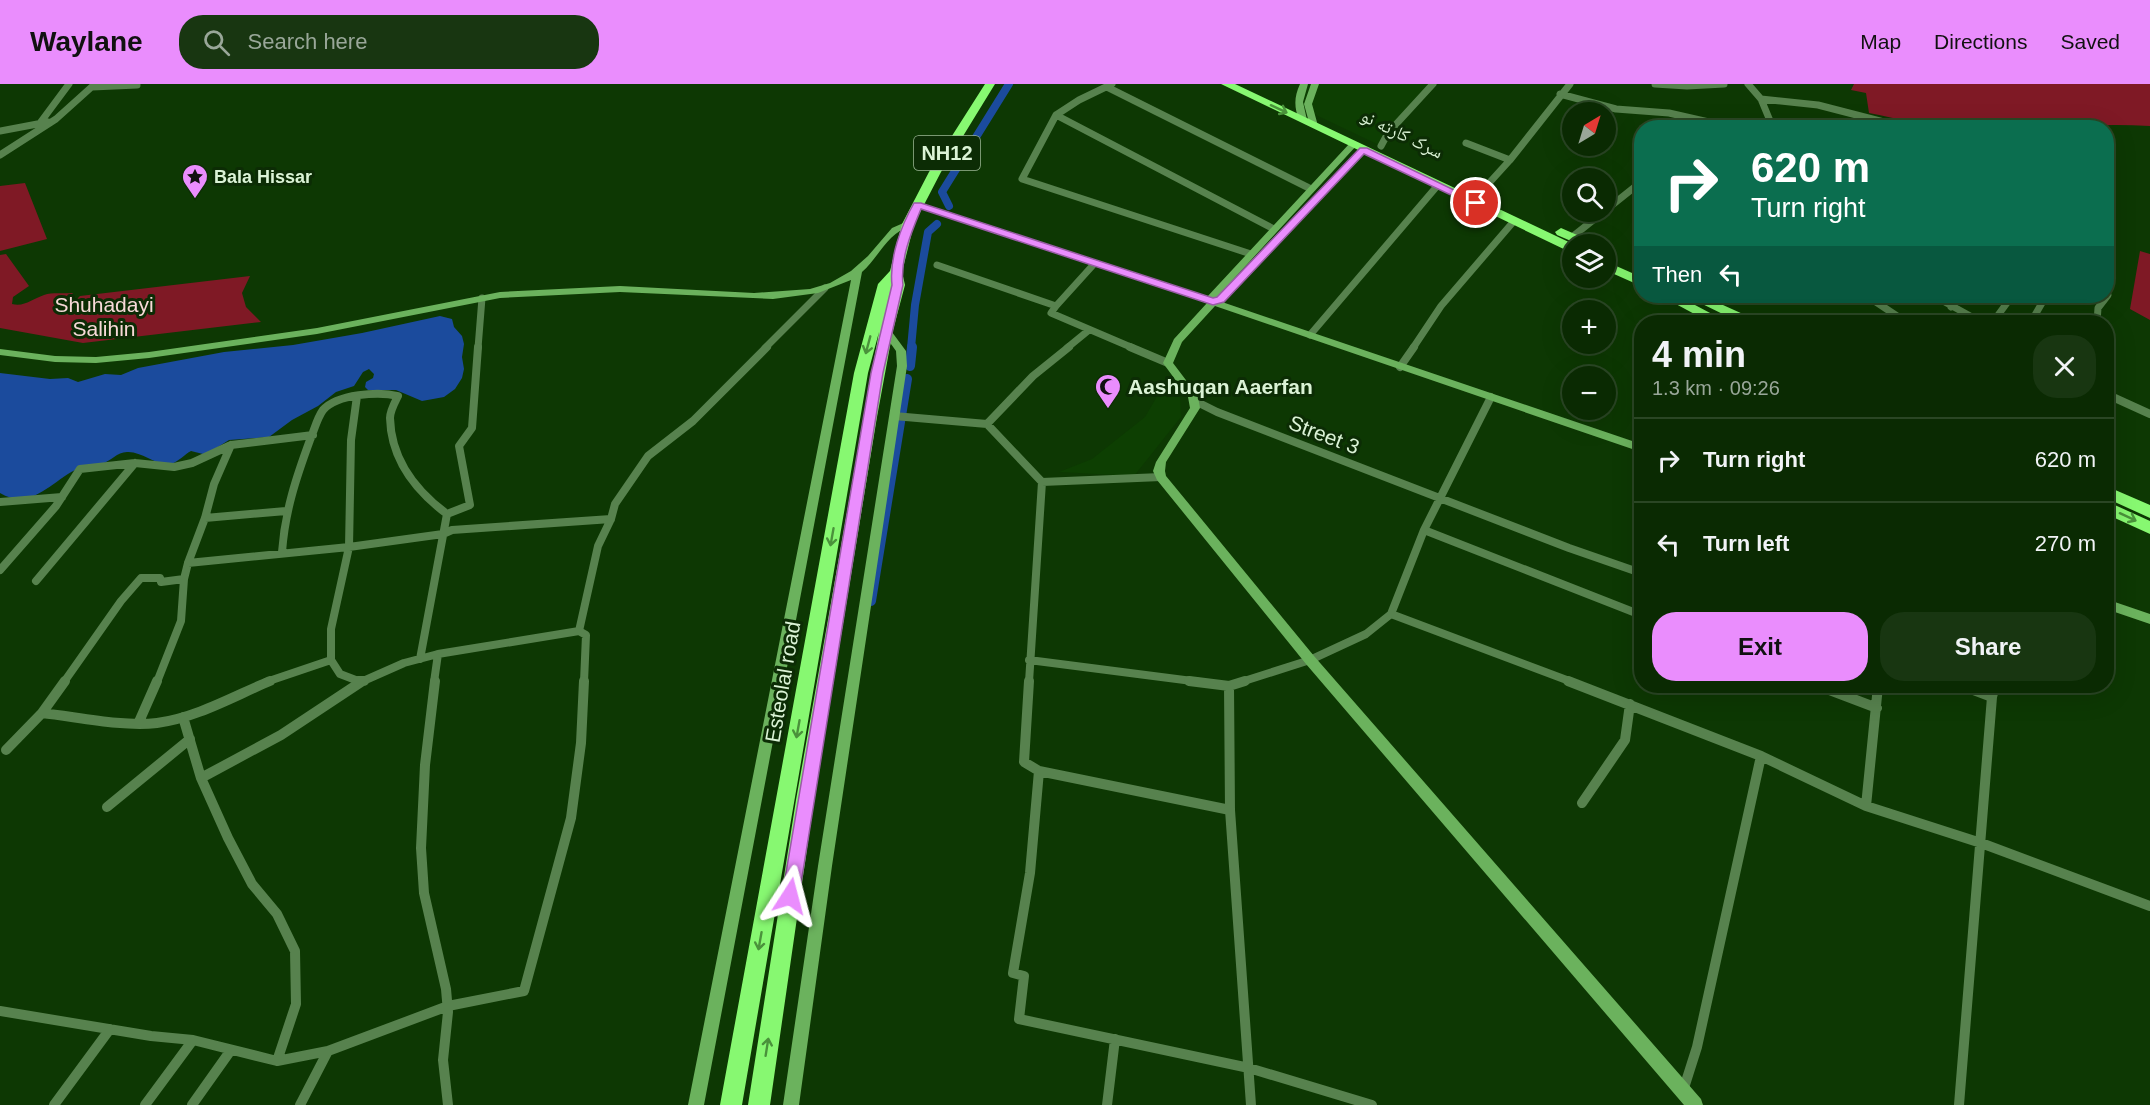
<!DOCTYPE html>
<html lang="en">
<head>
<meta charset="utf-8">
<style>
  :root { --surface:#0a2a02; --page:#183611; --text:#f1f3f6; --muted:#99a799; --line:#2a4624; --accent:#ea8dfd }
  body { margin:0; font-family:Helvetica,"Noto Naskh Arabic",sans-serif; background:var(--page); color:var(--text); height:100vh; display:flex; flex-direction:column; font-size:22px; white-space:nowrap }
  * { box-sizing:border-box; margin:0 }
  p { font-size:20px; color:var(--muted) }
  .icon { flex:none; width:33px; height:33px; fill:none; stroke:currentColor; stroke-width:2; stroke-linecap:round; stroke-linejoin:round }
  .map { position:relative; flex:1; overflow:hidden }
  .side { position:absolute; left:1634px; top:231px; width:480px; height:378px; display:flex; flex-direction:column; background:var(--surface); border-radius:24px; box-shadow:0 6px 24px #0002,0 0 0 2px var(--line) }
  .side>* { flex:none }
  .top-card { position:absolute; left:1634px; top:36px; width:480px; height:183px; border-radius:24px; box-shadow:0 6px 24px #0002,0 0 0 2px var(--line); background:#0b6e4f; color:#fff; overflow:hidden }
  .needle { width:39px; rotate:38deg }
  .tools { position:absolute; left:1562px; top:18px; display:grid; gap:12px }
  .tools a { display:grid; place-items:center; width:54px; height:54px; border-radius:50%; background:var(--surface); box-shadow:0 6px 24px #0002,0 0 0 2px var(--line); font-size:30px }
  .pin { position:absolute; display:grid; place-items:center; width:51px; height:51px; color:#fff; margin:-26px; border:3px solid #fff; border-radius:50%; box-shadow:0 2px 6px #0007 }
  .me { position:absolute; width:66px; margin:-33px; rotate:9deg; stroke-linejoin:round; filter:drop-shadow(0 0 4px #0008) }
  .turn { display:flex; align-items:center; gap:21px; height:126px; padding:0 18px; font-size:27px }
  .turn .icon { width:78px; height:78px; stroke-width:2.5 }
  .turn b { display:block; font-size:42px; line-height:51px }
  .then { display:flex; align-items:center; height:57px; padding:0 18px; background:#0003; gap:12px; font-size:22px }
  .round { display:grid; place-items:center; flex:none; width:63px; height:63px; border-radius:24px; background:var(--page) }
  .headline { display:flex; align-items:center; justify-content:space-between; height:102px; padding:0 18px }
  h1 { font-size:36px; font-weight:700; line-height:45px }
  .primary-button { display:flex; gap:12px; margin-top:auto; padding:12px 18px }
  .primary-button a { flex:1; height:69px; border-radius:24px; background:var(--accent); color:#111; font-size:24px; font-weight:700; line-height:69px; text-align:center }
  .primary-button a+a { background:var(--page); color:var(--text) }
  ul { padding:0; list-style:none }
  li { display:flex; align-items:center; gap:18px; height:84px; padding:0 18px; border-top:2px solid var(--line) }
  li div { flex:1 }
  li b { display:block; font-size:22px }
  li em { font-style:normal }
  header { display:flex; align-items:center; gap:36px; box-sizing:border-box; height:84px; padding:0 30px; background:var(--accent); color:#111 }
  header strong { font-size:28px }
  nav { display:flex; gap:33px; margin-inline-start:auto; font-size:21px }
  .search { width:420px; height:54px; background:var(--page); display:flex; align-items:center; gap:15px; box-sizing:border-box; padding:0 21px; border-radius:24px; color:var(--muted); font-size:22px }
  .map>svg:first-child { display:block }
  .built { fill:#0d3f02 }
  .green { fill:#7f1925 }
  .water { fill:#1b4b9d }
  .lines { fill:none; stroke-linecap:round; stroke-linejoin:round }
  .canal-far1 { stroke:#1b4b9d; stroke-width:8 }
  .canal { stroke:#1b4b9d; stroke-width:10 }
  .street-far2 { stroke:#57824e; stroke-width:7 }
  .street-far1 { stroke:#57824e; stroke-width:8 }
  .street { stroke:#57824e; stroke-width:10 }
  .secondary { fill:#6bb25d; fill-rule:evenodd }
  .highway { fill:#87f871; fill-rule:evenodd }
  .oneway { stroke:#4a923b }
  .route { fill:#ea8dfd; stroke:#985ca4; stroke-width:1.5 }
  .labels { text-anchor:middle; stroke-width:6; stroke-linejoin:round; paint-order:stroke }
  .far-street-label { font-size:18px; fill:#dbf3d6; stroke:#0c2c05 }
  .far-poi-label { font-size:18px; font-weight:bold; fill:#dbf3d6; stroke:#0c2c05; text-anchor:start }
  .shield { fill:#0c2c05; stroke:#9db797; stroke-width:1.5 }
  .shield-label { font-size:20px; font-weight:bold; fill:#dbf3d6 }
  .park-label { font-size:21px; fill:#f8d9d8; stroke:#0c2c05 }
  .poi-label { font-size:21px; font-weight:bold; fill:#dbf3d6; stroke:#0c2c05; text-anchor:start }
  .street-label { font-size:21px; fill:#dbf3d6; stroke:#0c2c05 }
</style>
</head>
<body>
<header>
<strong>Waylane</strong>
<div class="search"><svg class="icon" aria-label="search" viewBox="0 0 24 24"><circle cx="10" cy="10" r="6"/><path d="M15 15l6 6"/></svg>Search here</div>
<nav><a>Map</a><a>Directions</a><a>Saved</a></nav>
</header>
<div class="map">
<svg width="2150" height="1021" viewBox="0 0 2150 1021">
  <rect width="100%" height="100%" fill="#0d3803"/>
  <path class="built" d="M1304 0H1433L1381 62 1297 22Z
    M1166 297 1180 310 1181 333 1134 392 1059 388 1092 375 1145 333Z"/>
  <path class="green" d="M1854 0H2150V42C2083 38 2017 48 1951 44 1924 42 1896 34 1869 29L1866 9 1851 6Z
    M25 99 47 155 0 167V102Z
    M2140 167 2150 170V236L2130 225Z
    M6 170 29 202 13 213 12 220C25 223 32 215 44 211 52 208 64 210 73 209L59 225C69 227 73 219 80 212L250 192 242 209 246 223 261 238 83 259 0 244V171Z"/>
  <path class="water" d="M440 232 452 235 454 243 462 252 464 260 462 273 464 285 462 294 455 305 444 313 422 317 396 306H368L365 303 366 298 373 294 374 290 369 285 363 288 354 302 336 308 318 322 292 336 269 353 229 356 210 368 203 370 191 367C185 370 178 378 171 380 155 382 142 367 127 368 117 368 111 377 102 380 95 383 86 381 79 384 52 396 32 428 0 409V289L50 295 68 294 78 298 105 290 121 291 138 284 224 268 293 261 362 249Z"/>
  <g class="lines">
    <path class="canal-far1" d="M949 122 942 108 1009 0
      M911 264 915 221 928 148 937 140"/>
    <path class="canal" d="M910 282 912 263
      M871 517 907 295"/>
    <path class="street-far2" d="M1112 0 1079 16 1056 31 1022 95 1251 170
      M1655 0 1687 2 1724 0
      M1748 0 1761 15 1773 44
      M92 3 137 1
      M1107 3 1311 105
      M1560 10 1616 25 1669 29 1735 44
      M1761 15 1818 21 1907 44
      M1056 31 1274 145
      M40 39 69 0
      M0 47 48 38
      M1466 59 1510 76
      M1381 62 1388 49 1433 0
      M0 71 56 35 95 0
      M1480 109 1510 76 1570 0
      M1572 153 1641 98
      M937 181 1056 222 1051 229 1133 264
      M1867 212 1906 238
      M1934 212 1981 238
      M1056 222 1094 180
      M1951 223 1963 212
      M1993 238 2012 212
      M2031 238 2046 212
      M2097 238 2098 224 2108 211 2106 206
      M1310 251 1438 101
      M478 264 482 214
      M765 264 825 204
      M1067 264 1089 246
      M1413 264 1441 222 1514 137"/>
    <path class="street-far1" d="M1130 263 1168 279
      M1400 283 1414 263
      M2106 310 2150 330
      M357 312 351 356 349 463 331 545V576L340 590 361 598 404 579 438 570 579 547
      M1195 317 1217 328 1569 464 1641 489
      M894 332 987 340 1042 398 1161 393
      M987 340 1033 292 1069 263
      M0 418 62 413
      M447 430 470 421 459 362 472 344 478 263
      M205 434 286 427
      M1424 446 1641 531
      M282 468C285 427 296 394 310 356 314 347 317 334 323 326 337 310 379 307 398 312 395 318 390 327 390 334 391 375 416 407 447 430L420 575
      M188 479 349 463 443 450 452 446 611 435
      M0 486 56 422 80 385 135 379 174 383 192 379 231 361 313 351
      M36 497 135 379
      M1391 530 1572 598
      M1029 576 1200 598
      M64 598 121 517 141 494H160L161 498 184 495
      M157 598 181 537 184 495 188 479 205 434 214 400 231 361
      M266 598 331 576
      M434 598 438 570
      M584 598 586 551 579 547 598 462 611 435 615 420 648 372 693 337 767 263
      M1029 598 1042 398
      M1241 598 1310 576 1366 550 1391 530 1424 446 1491 313"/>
    <path class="street" d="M358 597H364
      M435 597 425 681 421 764 424 809 446 905 448 928 443 976 448 1021
      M1029 597 1024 678 1039 687 1230 726
      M1189 597 1229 602 1245 597
      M1568 597 1761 672 1866 722 1981 759 2150 822
      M1229 602 1230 726 1251 1021
      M1819 602 1877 624
      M1963 602 1992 613
      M42 629C78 633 122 643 157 639 196 634 234 612 270 597
      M183 633 201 694 228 754 252 800 277 830 295 867 296 920 277 977
      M138 640 157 597
      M6 666 42 629 65 597
      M1039 687 1030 789 1013 889 1024 892 1019 935 1249 984 1372 1021
      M201 694 281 651 361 598
      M1582 719 1625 656 1630 620
      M1866 722 1878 602
      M107 723 190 655
      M0 927 151 952 193 956 277 977 328 967 448 922 524 907 571 734 581 659 584 597
      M1683 1007 1697 963 1761 672
      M54 1021 110 945
      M145 1021 193 956
      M192 1021 231 966
      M300 1021 328 967
      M1107 1021 1115 955
      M1959 1021 1992 613 1995 602"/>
    <path class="secondary" d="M1300 0H1308L1303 18 1307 36 1303 38 1299 36C1294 23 1294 13 1300 0Z
      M1311 0H1319L1312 20 1318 42 1314 44 1310 42 1304 20Z
      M1350 59 1357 61 1217 213 1360 64H1366V68L1222 218 1641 360V368L1215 222 1182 258 1173 279 1198 312 1200 324 1166 378 1165 387 1166 392 1314 572 1701 1015 1703 1021H1684L1306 580 1157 396 1153 387 1156 378 1190 324 1188 313 1163 279 1174 255 1207 219 914 121 918 118 921 119 1207 213Z
      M908 137 911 138V142C888 148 879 173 862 188L704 1021H688L851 196 818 209 773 215 620 208 500 214 317 250 149 274 96 279 55 278 0 271V265L55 272 96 273 149 268 317 244 500 208 620 202 754 209 810 205 830 199 851 187 868 172 892 144Z
      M886 243 889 244 906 267 907 282 832 782 799 1021H783L818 782 897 282 896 267 881 246Z
      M2106 515 2150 530V540L2106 525Z"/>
    <path class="highway" d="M985 0H995L941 88 914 140 902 188 905 201 893 246 877 333 814 716 770 1021H748L796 716 879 248 868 289 742 1021H720L854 289 878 200 890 187 902 140 929 88Z
      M1221 0H1235L1573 160 1572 169Z
      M1561 144 1591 157 1593 160H1578L1557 151 1555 148Z
      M1605 177 1641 193V202L1605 186Z
      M1661 212H1678L1712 230 1710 233H1700Z
      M1686 212H1703L1754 235 1756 238H1739Z
      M2106 402 2150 421V434L2106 414Z
      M2106 417 2150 437V450L2106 430Z"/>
  </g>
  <defs><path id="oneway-shaft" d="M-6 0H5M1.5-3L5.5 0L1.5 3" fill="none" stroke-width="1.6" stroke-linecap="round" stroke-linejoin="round" transform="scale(1.5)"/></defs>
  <g class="oneway">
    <use href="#oneway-shaft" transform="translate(1279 25) rotate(25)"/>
    <use href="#oneway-shaft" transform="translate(868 261) rotate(105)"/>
    <use href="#oneway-shaft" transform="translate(2128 433) rotate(25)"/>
    <use href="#oneway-shaft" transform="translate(832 453) rotate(100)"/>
    <use href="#oneway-shaft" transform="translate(798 645) rotate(100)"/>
    <use href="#oneway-shaft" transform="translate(760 857) rotate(100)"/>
    <use href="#oneway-shaft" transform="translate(767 963) rotate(-81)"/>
  </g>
  <path class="route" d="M1360 64H1367L1481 119 1472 121 1364 70 1224 218 1213 221 921 125C911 149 900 175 903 201L883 289 799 812 796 817 790 820 785 817 782 812 871 289 892 201C889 174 901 142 914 119H921L1213 214 1217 213Z"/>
  <defs>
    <symbol id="sight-pin" viewBox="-11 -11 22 30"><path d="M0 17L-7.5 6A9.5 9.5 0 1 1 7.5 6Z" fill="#ea8dfd" stroke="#0c2c05"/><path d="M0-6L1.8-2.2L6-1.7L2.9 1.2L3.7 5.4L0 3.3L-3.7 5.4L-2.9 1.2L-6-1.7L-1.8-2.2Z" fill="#111"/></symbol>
    <symbol id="mosque-pin" viewBox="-11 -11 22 30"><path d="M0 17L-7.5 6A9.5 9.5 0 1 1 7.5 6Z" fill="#ea8dfd" stroke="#0c2c05"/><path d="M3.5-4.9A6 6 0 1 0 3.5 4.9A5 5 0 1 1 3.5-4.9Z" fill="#111"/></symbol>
  </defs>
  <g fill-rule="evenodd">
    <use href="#sight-pin" x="180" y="78" width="30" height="40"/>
    <use href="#mosque-pin" x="1093" y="288" width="30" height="40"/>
  </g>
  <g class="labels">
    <g class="far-street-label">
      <text transform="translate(1402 50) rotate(26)" y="6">سرک کارته نو</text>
    </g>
    <g class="far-poi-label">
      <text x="214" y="99">Bala Hissar</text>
    </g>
    <rect class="shield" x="914" y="52" width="66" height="34" rx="4.5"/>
    <g class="shield-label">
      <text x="947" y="76">NH12</text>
    </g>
    <g class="park-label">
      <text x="104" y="228">Shuhadayi<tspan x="104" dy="24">Salihin</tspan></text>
    </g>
    <g class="poi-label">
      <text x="1128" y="310">Aashuqan Aaerfan</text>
    </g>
    <g class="street-label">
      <text transform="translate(1324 351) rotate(21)" y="7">Street 3</text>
      <text transform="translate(783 598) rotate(-80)" y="7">Esteolal road</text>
    </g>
  </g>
</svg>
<div class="tools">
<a><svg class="needle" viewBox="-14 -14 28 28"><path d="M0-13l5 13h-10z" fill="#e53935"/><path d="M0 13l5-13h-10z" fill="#99a799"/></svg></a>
<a><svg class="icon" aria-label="search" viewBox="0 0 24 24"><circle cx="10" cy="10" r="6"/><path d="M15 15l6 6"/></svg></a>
<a><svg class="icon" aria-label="layers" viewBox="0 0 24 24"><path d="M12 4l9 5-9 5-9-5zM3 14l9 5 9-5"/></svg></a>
<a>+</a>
<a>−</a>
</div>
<div class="pin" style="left:1476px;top:119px;background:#d93025"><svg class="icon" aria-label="arrive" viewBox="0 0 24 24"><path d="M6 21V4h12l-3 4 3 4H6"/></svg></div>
<svg class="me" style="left:790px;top:812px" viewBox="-20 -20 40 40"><path d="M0-17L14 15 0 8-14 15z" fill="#ea8dfd" stroke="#fff" stroke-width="4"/></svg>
<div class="top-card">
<div class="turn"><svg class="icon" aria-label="right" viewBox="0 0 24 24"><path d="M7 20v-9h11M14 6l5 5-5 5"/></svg><div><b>620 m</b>Turn right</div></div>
<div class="then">Then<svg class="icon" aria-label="left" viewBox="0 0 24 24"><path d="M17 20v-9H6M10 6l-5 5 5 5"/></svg></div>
</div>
<section class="side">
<div class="headline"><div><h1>4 min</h1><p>1.3 km · 09:26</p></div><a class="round"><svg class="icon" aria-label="close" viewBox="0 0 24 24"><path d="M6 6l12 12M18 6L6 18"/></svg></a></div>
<ul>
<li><svg class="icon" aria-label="right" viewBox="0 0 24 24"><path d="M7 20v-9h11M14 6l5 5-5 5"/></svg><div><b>Turn right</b></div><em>620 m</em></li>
<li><svg class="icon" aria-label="left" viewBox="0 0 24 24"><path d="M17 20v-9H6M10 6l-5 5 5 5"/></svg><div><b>Turn left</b></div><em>270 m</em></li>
</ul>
<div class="primary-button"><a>Exit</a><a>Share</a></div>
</section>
</div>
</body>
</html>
